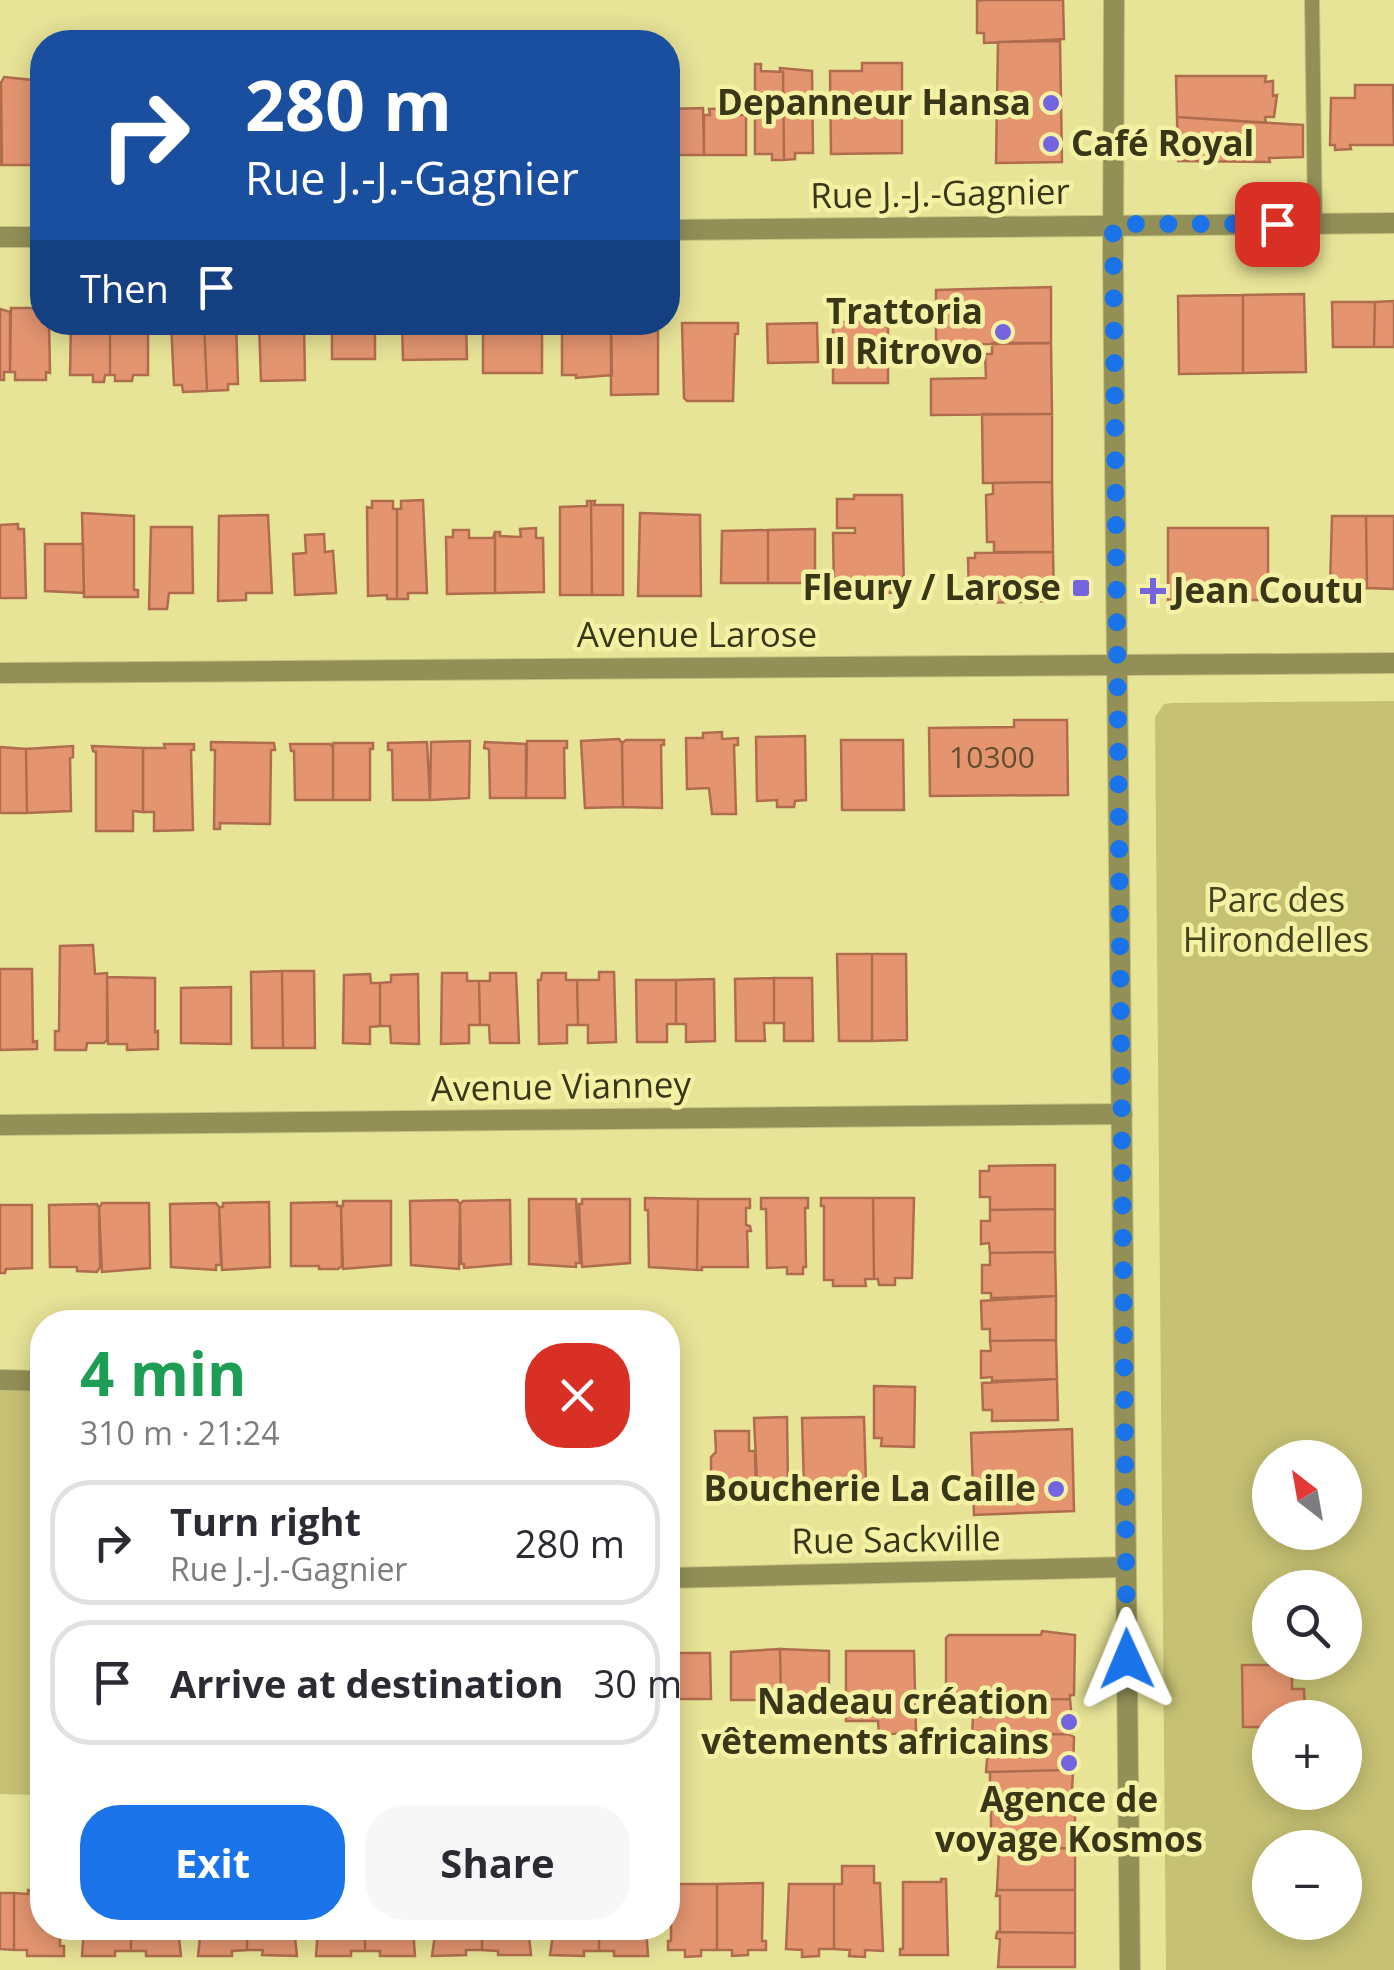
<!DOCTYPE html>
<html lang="en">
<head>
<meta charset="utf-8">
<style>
  :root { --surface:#fff; --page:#f7f7f7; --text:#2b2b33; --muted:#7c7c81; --line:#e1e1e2; --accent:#1a73e8 }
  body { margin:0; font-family:"Open Sans",sans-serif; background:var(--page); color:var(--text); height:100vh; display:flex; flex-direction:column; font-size:38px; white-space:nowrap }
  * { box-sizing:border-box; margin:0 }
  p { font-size:32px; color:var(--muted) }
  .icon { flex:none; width:55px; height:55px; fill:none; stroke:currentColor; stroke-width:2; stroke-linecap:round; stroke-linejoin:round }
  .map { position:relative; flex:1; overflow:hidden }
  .drawer { position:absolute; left:30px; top:1310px; width:650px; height:630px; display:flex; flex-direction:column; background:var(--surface); border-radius:40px; box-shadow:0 5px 25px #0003 }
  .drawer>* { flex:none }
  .top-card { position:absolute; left:30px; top:30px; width:650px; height:305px; border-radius:40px; box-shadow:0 5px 25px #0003; background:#1a4fa0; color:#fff; overflow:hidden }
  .needle { width:65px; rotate:329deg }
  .controls { position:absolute; left:1252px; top:1440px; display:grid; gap:20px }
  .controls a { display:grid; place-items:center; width:110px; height:110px; border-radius:50%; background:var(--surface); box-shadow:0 5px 25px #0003; font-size:50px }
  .pin { position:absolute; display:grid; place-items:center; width:85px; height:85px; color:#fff; margin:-42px; border-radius:20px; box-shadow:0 5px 15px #0006 }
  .me { position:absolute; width:110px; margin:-55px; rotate:359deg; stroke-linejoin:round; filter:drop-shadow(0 0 8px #0008) }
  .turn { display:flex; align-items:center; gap:35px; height:210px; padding:0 50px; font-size:45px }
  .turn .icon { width:130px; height:130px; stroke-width:2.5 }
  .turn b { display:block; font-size:70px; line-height:85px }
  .then { display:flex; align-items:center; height:95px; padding:0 50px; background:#0003; gap:20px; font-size:38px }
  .round { display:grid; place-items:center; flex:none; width:105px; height:105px; border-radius:40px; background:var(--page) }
  .summary { display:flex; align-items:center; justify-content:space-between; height:170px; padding:0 50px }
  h1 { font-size:60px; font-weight:700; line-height:75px; color:#1e9e55 }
  .cta { display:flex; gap:20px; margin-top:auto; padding:20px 50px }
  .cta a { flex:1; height:115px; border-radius:40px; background:var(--accent); color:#fff; font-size:40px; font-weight:700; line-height:115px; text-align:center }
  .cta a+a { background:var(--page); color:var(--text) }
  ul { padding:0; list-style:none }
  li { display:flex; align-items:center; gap:30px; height:125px; margin:0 20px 15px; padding:0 30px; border:5px solid var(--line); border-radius:40px }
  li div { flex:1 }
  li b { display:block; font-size:38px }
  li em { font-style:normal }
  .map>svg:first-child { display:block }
  .green { fill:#c6c173; fill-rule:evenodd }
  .building { fill:#e49570; stroke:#af6d4d; stroke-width:2.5 }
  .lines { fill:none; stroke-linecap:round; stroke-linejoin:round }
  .service-casing { stroke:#c4c17e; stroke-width:16 }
  .minor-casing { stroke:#c4c17e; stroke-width:22 }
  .tertiary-casing { stroke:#c4c17e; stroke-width:22 }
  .service { stroke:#928f57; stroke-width:14 }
  .minor { stroke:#928f57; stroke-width:20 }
  .tertiary { stroke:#928f57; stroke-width:20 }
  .route { stroke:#1a73e8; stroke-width:18; stroke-dasharray:0 32.4 }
  .poi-dot { fill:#7564df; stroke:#f4f0a4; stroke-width:4 }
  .labels { text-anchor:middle; stroke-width:9; stroke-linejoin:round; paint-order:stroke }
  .number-label { font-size:30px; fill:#644e2e }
  .poi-label { font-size:35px; font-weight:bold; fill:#393718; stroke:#f4f0a4; text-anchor:end }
  .street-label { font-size:35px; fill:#393718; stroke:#f4f0a4 }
  .park-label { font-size:35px; fill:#45431e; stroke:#f4f0a4 }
</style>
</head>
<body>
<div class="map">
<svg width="1394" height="1970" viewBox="0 0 1394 1970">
  <rect width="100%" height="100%" fill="#e7e397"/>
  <path class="green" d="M1394 701V1970H1166L1155 717 1164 704 1173 703ZM1270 1458H1345V1532H1270ZM1270 1588H1345V1662H1270ZM1270 1718H1345V1792H1270ZM1270 1848H1345V1922H1270Z
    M0 1380 42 1381V1795L0 1794Z"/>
  <path class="building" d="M984 0H1063L1064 39 984 43V33H977V1Z
    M1060 41 1062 162 996 163 998 42Z
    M862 63H902V153L831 154 830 71H862Z
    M755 64H761V71L783 72 784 160H772V154H755Z
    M780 68 812 71 813 153H795V159L784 160 783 72H780Z
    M1176 76H1266L1265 82 1273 81V96L1277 95 1274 117H1265L1266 123 1177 117Z
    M4 77 32 80 34 165H2L1 83Z
    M0 81 2 165H0Z
    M1355 85H1393L1394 145H1350L1351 149 1335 150V145H1330L1331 98H1355Z
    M703 108 704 155H668V109Z
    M739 108V115H746V155H704V115H710L709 109Z
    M1177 117 1303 125V157L1269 158 1270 162 1178 161Z
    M1051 287V343L936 345V290Z
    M1304 294 1306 372 1243 373V295Z
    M1243 295V373L1179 374 1178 296Z
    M1394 301V347H1374L1375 302Z
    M1332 302H1375L1374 347H1333Z
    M11 308H42V322H49L50 373 46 372V380H15V372H10Z
    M0 309 10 312V372H4V380H0Z
    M71 322H110V375H105L104 382H93V375H70Z
    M110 322H148V375H133L132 381H115V375H110Z
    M171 322H204L207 391 183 392 182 385H174Z
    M204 322H236L238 384H228V390L207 391Z
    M259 322H304L305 380 261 381Z
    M332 322H375V359H332Z
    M402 322H466L467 359 403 360Z
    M562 322H611L612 375 576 378V375H562Z
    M611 322H658V394L611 395Z
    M833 322H888V383H833Z
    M682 323H738V334H735L733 401H687L684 398Z
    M817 323 818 362 768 363 767 324Z
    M483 325H542V373H483Z
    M992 343H1051L1052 414 931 415V379L986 378 985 354H992Z
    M982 414H1052V482L983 483Z
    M1052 482 1053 552H994V542H987L986 495 993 494V483Z
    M854 495H902L904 592 867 594V587L834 588 833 533H855V528H837V499H854Z
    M423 500 427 593H408V599H397V509H401V501Z
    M372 501H393V509H397V599H387V595L368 596 367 507 372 508Z
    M587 501H591L592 595H560V507L587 506Z
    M591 501H595L594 505H623V595H592Z
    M82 513 134 516V590H138V597H84Z
    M640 513 700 515 701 596H638Z
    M268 515 272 593H246V600L218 601 219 516Z
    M1332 516H1366L1367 588 1330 589Z
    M1366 516H1394V589L1367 588Z
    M18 524V529H24L26 598H0V525Z
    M151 527H192L193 593H169L167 609H149Z
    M536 528V538H543L544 592 495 593V532H500V536L521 537 520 529Z
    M1168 528H1268V600H1168Z
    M815 529V583H768V530Z
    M453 530H469V538H493L495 532V593L447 594 446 537H453Z
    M768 530V583H721L722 531Z
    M324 534 325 552 333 551 336 593 295 595 293 554 306 553 305 535Z
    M45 544H83L84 593 45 591Z
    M1053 552 1054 601 976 603V596H969L968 558H975V553Z
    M1014 720H1067L1068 795 930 796 929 728 1014 727Z
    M722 732V739L738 738V745H734L736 814H712L709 788 687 789 686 738H703V733Z
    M805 736 806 800 795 801 794 807H777V800L757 801 756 737Z
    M619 739 622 743 623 807 585 808 581 741Z
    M626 740H664V745H661L662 808 623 807 622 743Z
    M841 740H903L904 810H842Z
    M470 741 469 798 430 800 431 742Z
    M527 741H567V748H564L565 798H526Z
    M211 742 274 743 275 750H271L270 824 220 823V829H214L215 750H211Z
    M427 742 430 800H393L392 750H388V743Z
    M485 742 526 744V798H490L489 749 484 748Z
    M333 743H373V749H370V800H333Z
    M164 744H194V750H191L193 830 154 831V812H143V748H165Z
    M290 744H330L333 747V800H295L294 751H291Z
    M73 746V757L70 758 71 811 27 813 26 749Z
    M92 746 143 748V812L133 811V831H96V752L93 751Z
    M0 747 26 749 27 813H0Z
    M93 945 95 974 107 973V1040L104 1043H87L86 1050H55V1031H59L60 946Z
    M837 954H872V1041H839Z
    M872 954H906L907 1040 872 1041Z
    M0 969H32L33 1042 37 1041V1049L0 1050Z
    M282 971H314L315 1048H283Z
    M282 971 283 1048H252L251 972Z
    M599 972H614L616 1042 588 1043V1025H578L577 980H599Z
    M442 973H467V981H479L480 1025H469V1043L441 1044Z
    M490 973H516L519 1043H490L489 1025H480L479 981H490Z
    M542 973H566V980H577L578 1025H567V1043L539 1044 538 980H541Z
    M370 974 371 983H380V1026L370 1027V1044L343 1043 344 975Z
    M418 974 419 1044 391 1043 390 1026H380V983L391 982V975Z
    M107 977 155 978V1032L158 1031V1049L127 1050V1044H108Z
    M774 978H812L813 1041H784V1023H774Z
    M774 978V1023H764L765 1041H736L735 979Z
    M714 979 715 1041 686 1042V1024H676V980Z
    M636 980H676V1024H667V1042H637Z
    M231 987V1044L181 1043V988Z
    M1055 1165V1209L990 1210V1197H980V1171H989V1166Z
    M645 1198 698 1199 697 1270 649 1267 648 1210H645Z
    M761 1198H808V1208H805L806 1267H803V1274H787V1267L767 1268 766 1209H761Z
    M821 1198H873L874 1279H865L866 1286H833V1280H824V1206H821Z
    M873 1198H914L912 1278H895V1285H879L878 1279H874Z
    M529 1199H576L580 1263H576V1267L529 1264Z
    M582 1199H630V1263L582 1267 579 1204H582Z
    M698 1199H750V1208H746V1225L750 1226 751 1231H747L748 1267H702V1270H697Z
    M457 1200 460 1204 459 1269 411 1265 410 1201Z
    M510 1200 511 1264 464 1268V1264H461L460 1204 463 1201Z
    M343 1201H391V1265L343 1269 341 1206H343Z
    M269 1202 270 1267 222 1270 219 1207H223V1203Z
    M337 1202V1206H341L342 1266 338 1269H319V1266H291V1203Z
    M102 1203H149L150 1268 102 1272 99 1208Z
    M216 1203 219 1207 221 1265H216V1270L171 1267 170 1204Z
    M97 1204 99 1208 100 1267 97 1272 77 1271V1267H50L49 1205Z
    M0 1205H32V1268L6 1269 5 1273H0Z
    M1055 1209V1252L990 1253 989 1243 981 1244V1221H990V1210Z
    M1055 1252 1056 1296 991 1298V1293H982V1265H990V1253Z
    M1056 1296V1340L990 1341V1329H982L981 1301Z
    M1056 1340 1057 1379 992 1381V1377L981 1378V1351H991L990 1341Z
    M1057 1379 1058 1420 992 1421V1410H983L982 1383Z
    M874 1386 915 1387 914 1447 881 1446 882 1438H874Z
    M787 1417 788 1490 769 1491 768 1501 758 1502 754 1418Z
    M864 1417 866 1485 804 1486 802 1418Z
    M1072 1429 1074 1511 974 1515 971 1433Z
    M715 1431H749V1451H755L756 1495H726V1490L711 1491V1457L716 1452Z
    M1042 1631 1075 1635 1074 1695H1070V1699L942 1700V1694H946V1638L949 1635H1041Z
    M780 1649 781 1700H731V1652Z
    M780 1649 829 1651V1699L781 1700Z
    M846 1651H914L916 1732 879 1735 878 1721H846Z
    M668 1653H710L711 1699H668Z
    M1242 1665H1292V1689H1304L1305 1718H1270V1727H1243Z
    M1070 1699 1073 1732 1069 1734 972 1735 973 1716H989V1703L986 1700Z
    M1069 1734 1074 1737 1073 1768 1069 1770 986 1772 989 1735Z
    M1069 1770 1073 1773 1071 1806 986 1808V1800L990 1801V1772Z
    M1071 1806 1075 1808V1848L987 1850V1843H991V1808Z
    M1075 1848V1890H997L999 1850Z
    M842 1866H874V1883H880L883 1951 865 1950V1957L849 1956 850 1950 834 1949V1884H842Z
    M941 1879H946L948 1955H900V1949H903V1882H941Z
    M763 1883 762 1941H766V1950H748V1955L732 1956V1950H717V1884Z
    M671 1884H717V1950H701V1956L685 1957V1950H668V1941H671Z
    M789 1884H834V1949H819V1956L802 1957V1950L786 1949Z
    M28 1890 42 1893V1928H60V1946H64V1956H27V1950H14V1893L28 1894Z
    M997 1890H1075V1933L997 1932 1000 1931V1896H996Z
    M0 1893H14V1950L0 1949Z
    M84 1928H131V1951H115V1956H82Z
    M131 1928H178L181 1956H146V1951H131Z
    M201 1928H247V1950L232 1951V1956H198Z
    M247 1928H294L297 1956 262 1955 263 1950H247Z
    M318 1928H365V1951H351V1956H316Z
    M365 1928H413L415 1956H380V1951H365Z
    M436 1928H482V1950H466V1955L432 1956Z
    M482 1928H528L531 1955H498V1951L482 1950Z
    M554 1928H599V1951H584V1956L550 1955Z
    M599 1928H646L648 1956H614V1951H599Z
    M997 1932 1075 1933V1967H998L1000 1939 996 1938Z"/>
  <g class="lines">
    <defs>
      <path id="service" d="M1312 0 1315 223"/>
      <path id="minor" d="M668 230 1394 223
        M0 237H42
        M0 673 1394 663
        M0 1125 1122 1114
        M0 1380 42 1381
        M668 1578 1126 1567"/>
      <path id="tertiary" d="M1114 0 1113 260 1130 1970"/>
    </defs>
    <use href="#service" class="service-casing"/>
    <use href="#minor" class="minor-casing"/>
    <use href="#tertiary" class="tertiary-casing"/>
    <use href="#service" class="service"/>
    <use href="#minor" class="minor"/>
    <use href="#tertiary" class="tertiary"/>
  </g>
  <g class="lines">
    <path class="route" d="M1127 1659 1113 224H1277"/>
  </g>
  <g class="poi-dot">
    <circle cx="1051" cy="103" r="10"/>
    <circle cx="1051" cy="144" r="10"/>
    <circle cx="1003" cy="332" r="10"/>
    <rect x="1071" y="578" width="20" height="20" rx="5"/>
    <path d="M1148 576h10v10h10v10h-10v10h-10v-10h-10v-10h10z"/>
    <circle cx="1056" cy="1489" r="10"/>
    <circle cx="1069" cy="1722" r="10"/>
    <circle cx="1069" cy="1763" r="10"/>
  </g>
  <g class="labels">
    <g class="number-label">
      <text x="992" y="768">10300</text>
    </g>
    <g class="poi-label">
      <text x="1031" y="115">Depanneur Hansa</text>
      <text x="1071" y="156" text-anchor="start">Café Royal</text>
      <text x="983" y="324">Trattoria<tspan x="983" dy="40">Il Ritrovo</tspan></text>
      <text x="1061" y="600">Fleury / Larose</text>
      <text x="1173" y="603" text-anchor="start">Jean Coutu</text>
      <text x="1036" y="1501">Boucherie La Caille</text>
      <text x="1049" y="1714">Nadeau création<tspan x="1049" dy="40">vêtements africains</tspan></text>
      <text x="1069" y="1812" text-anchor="middle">Agence de<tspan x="1069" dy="40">voyage Kosmos</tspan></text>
    </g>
    <g class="street-label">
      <text transform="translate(940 194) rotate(-1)" y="12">Rue J.-J.-Gagnier</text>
      <text x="697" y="647">Avenue Larose</text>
      <text transform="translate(561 1087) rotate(-1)" y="12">Avenue Vianney</text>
      <text transform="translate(896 1540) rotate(-1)" y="12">Rue Sackville</text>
    </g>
    <g class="park-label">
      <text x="1276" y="912">Parc des<tspan x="1276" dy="40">Hirondelles</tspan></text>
    </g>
  </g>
</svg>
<div class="controls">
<a><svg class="needle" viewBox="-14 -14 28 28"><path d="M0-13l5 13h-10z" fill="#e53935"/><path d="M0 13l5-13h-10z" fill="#7c7c81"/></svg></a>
<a><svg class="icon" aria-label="search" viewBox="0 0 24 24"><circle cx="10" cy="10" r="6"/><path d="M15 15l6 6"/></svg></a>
<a>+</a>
<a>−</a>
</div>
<div class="pin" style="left:1277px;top:224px;background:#d93025"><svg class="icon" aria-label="arrive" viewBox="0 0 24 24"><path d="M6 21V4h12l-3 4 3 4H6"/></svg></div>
<svg class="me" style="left:1127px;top:1659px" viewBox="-20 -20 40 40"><path d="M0-17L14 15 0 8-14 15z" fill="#1a73e8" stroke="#fff" stroke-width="4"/></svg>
<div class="top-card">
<div class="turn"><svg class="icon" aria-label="right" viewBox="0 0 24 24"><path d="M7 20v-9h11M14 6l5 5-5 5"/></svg><div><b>280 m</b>Rue J.-J.-Gagnier</div></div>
<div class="then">Then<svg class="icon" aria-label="arrive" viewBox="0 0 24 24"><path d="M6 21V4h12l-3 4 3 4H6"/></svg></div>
</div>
<section class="drawer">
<div class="summary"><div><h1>4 min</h1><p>310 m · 21:24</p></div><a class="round" style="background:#d93025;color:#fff"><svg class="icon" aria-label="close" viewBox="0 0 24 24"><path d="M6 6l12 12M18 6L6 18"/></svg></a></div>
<ul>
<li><svg class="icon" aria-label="right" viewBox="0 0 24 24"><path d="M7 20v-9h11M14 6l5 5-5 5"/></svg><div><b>Turn right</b><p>Rue J.-J.-Gagnier</p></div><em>280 m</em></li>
<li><svg class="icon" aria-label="arrive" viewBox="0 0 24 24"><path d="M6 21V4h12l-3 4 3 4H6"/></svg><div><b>Arrive at destination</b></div><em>30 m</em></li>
</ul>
<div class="cta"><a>Exit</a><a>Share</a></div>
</section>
</div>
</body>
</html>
